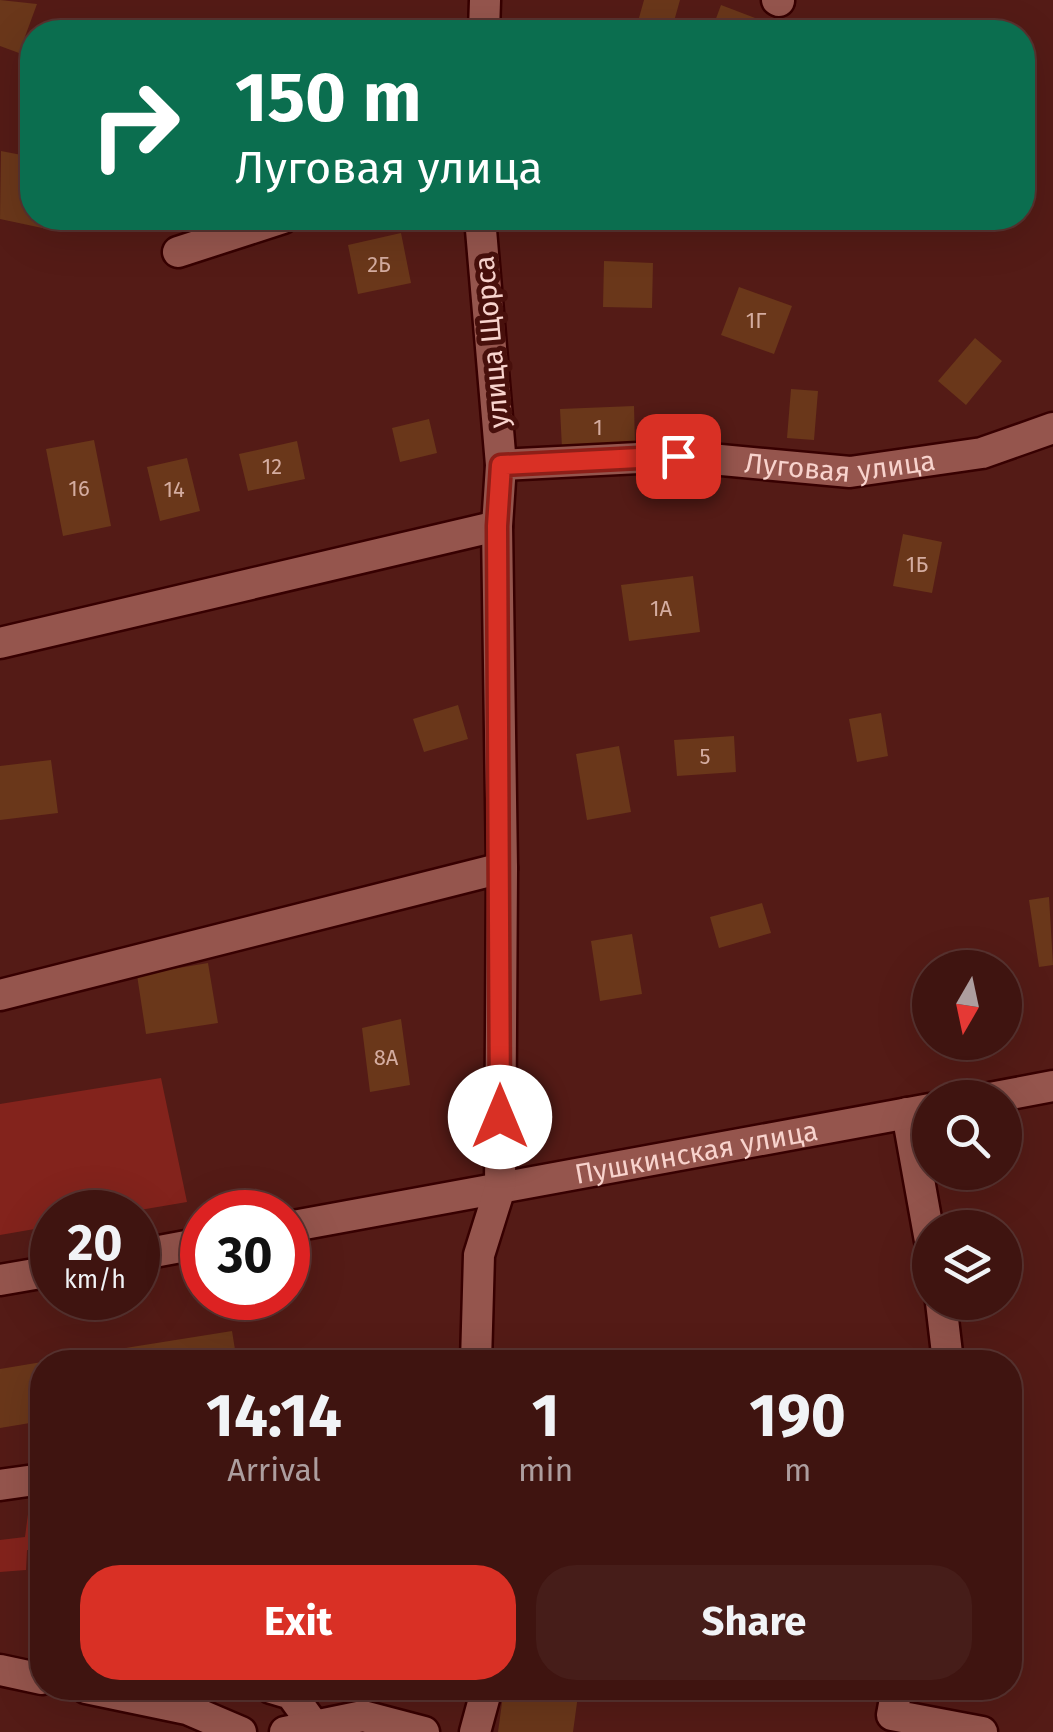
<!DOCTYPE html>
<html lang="en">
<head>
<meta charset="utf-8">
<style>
  :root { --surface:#3f1410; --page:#461d19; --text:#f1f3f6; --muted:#ad9e9f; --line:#583330; --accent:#d93025 }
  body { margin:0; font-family:"Fira Sans",sans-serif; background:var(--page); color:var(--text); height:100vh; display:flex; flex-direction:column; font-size:38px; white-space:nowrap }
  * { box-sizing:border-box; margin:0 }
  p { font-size:32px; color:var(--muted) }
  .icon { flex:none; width:55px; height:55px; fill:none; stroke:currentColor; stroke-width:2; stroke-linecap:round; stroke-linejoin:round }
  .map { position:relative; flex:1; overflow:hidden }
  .side { position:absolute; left:30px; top:1350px; width:992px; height:350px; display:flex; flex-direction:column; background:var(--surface); border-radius:40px; box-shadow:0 10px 40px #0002,0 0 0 2px var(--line) }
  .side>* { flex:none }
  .guide { position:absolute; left:20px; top:20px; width:1015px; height:210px; border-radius:40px; box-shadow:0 10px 40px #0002,0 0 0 2px var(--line); background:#0b6e4f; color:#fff; overflow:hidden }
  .needle { width:65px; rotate:189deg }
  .buttons { position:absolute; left:912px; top:950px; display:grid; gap:20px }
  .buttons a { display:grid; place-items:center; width:110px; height:110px; border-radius:50%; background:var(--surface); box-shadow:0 10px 40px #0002,0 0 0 2px var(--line); font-size:50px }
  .speed { position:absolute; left:30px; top:1190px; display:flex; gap:20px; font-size:50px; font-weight:700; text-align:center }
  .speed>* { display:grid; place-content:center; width:130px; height:130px; border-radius:50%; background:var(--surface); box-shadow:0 10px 40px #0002,0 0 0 2px var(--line); line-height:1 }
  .speed small { font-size:25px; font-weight:400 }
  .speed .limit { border:15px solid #d22; background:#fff; color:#111 }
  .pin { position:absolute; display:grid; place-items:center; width:85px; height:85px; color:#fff; margin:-42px; border-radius:20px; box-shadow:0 5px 15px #0006 }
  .me { position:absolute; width:110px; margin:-55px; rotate:0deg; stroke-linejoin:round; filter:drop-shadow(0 0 8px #0008) }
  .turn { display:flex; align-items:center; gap:35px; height:210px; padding:0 50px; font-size:45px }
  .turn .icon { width:130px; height:130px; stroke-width:2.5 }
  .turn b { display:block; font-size:70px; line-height:85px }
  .eta { display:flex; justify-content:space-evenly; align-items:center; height:170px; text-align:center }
  .eta b { font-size:60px; font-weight:700; line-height:70px }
  .cta { display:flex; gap:20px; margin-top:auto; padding:20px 50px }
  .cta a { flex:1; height:115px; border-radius:40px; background:var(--accent); color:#fff; font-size:40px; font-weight:700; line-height:115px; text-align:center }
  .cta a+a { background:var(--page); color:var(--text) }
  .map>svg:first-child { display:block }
  .green { fill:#83231c }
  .building { fill:#6a371a }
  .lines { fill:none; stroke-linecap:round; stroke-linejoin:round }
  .minor-casing { stroke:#370001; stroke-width:35 }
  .minor { stroke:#95554d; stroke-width:30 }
  .route-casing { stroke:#8d1f18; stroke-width:25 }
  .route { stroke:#d93025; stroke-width:18 }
  .labels { text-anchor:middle; stroke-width:10; stroke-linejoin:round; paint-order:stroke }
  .number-label { font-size:22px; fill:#d4aca0 }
  .street-label { font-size:28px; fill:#f8d3cd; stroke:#48100c }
</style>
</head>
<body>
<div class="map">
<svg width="1053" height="1732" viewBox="0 0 1053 1732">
  <rect width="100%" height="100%" fill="#541b16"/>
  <path class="green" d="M161 1078 187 1202 128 1212H52V1226L0 1235V1104Z
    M42 1512V1580L38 1579 37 1551 27 1550 26 1570 0 1572V1540L25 1537 28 1514Z"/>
  <path class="building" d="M0 0 37 4 19 53 0 46Z
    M644 0H680L671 32 637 25Z
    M721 5 763 21 759 32H711Z
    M1 151 32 157V218H64L61 232 0 219Z
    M401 233 411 283 358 294 348 245Z
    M604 261 653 263 652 308 603 307Z
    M739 287 792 306 774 354 721 335Z
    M975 338 1002 361 966 405 938 381Z
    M791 389 818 391 814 440 787 438Z
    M634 406 635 446 562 448 560 409Z
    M429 419 437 453 400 462 392 428Z
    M94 440 111 526 63 536 46 449Z
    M297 441 305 479 248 491 239 454Z
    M187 458 200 511 160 521 147 467Z
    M903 534 942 542 932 593 893 586Z
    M693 576 700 632 629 641 621 585Z
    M458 705 468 739 424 752 413 719Z
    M881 713 888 756 857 762 849 719Z
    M734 736 736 772 677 776 674 740Z
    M619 746 631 812 587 820 576 754Z
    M51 760 58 813 0 820V766Z
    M1049 897 1053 965 1039 967 1029 900Z
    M762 903 771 933 719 948 710 917Z
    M632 934 642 994 600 1001 591 941Z
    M208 963 218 1023 146 1034 137 975Z
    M401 1019 410 1085 370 1092 362 1028Z
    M232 1331 237 1362H50V1360Z
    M42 1362V1421L0 1428V1369Z
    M504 1688 540 1691 541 1688H579L573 1732H498Z"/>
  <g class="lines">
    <defs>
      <g id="minor">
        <path d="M777 0 779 1"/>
        <path d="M484 32 485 0"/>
        <path d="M178 252 283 218"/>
        <path id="s1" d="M501 465 678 456 850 472 982 453 1053 428"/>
        <path d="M0 643 497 526"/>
        <path d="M0 995 502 868"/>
        <path d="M990 1098 1053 1086"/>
        <path d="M907 1113 930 1241"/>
        <path id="s2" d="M288 1227 930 1109"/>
        <path d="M138 1255 202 1243"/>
        <path d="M0 1280 52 1271"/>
        <path d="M941 1302 948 1362"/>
        <path d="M476 1362 479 1255 500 1188 502 868 497 526 501 465 480 218"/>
        <path d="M0 1485 42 1479"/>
        <path d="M0 1670 42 1679"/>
        <path d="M86 1688 187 1709 241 1732"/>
        <path d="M271 1688 291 1694 315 1727"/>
        <path d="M897 1688 892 1715 982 1732"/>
        <path d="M285 1732 363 1716 424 1732"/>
        <path d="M475 1732 487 1688"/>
      </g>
    </defs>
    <use href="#minor" class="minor-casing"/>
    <use href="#minor" class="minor"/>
  </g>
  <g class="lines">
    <defs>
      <path id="route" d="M500 1117 497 526 501 465 678 456"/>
    </defs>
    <use href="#route" class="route-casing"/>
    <use href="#route" class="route"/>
  </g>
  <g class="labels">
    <g class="number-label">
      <text x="379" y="272">2Б</text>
      <text x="756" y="328">1Г</text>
      <text x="598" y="435">1</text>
      <text x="272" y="474">12</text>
      <text x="79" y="496">16</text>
      <text x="174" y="497">14</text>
      <text x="917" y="572">1Б</text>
      <text x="661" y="616">1А</text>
      <text x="705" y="764">5</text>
      <text x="386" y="1065">8А</text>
    </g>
    <g class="street-label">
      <text transform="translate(491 342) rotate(-95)" y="10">улица Щорса</text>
      <text dy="10" stroke="none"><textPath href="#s1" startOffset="340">Луговая улица</textPath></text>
      <text dy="10" stroke="none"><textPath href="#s2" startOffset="415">Пушкинская улица</textPath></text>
    </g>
  </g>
</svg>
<div class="buttons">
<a><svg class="needle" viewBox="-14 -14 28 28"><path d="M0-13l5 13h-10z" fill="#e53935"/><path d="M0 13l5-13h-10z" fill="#ad9e9f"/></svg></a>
<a><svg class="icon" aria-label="search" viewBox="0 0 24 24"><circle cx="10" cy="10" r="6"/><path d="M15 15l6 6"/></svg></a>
<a><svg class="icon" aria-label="layers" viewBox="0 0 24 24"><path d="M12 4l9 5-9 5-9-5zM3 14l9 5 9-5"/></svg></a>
</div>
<div class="speed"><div>20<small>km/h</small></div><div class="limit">30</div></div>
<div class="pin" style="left:678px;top:456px;background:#d93025"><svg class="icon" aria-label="arrive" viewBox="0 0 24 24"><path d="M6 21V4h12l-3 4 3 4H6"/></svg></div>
<svg class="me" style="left:500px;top:1117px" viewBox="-20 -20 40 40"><circle r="19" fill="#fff"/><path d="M0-13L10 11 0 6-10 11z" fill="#d93025"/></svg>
<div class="guide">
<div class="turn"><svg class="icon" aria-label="right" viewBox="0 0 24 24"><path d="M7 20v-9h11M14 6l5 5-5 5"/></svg><div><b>150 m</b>Луговая улица</div></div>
</div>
<section class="side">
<div class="eta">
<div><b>14:14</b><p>Arrival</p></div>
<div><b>1</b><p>min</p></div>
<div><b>190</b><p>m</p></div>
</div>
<div class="cta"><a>Exit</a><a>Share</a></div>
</section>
</div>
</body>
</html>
